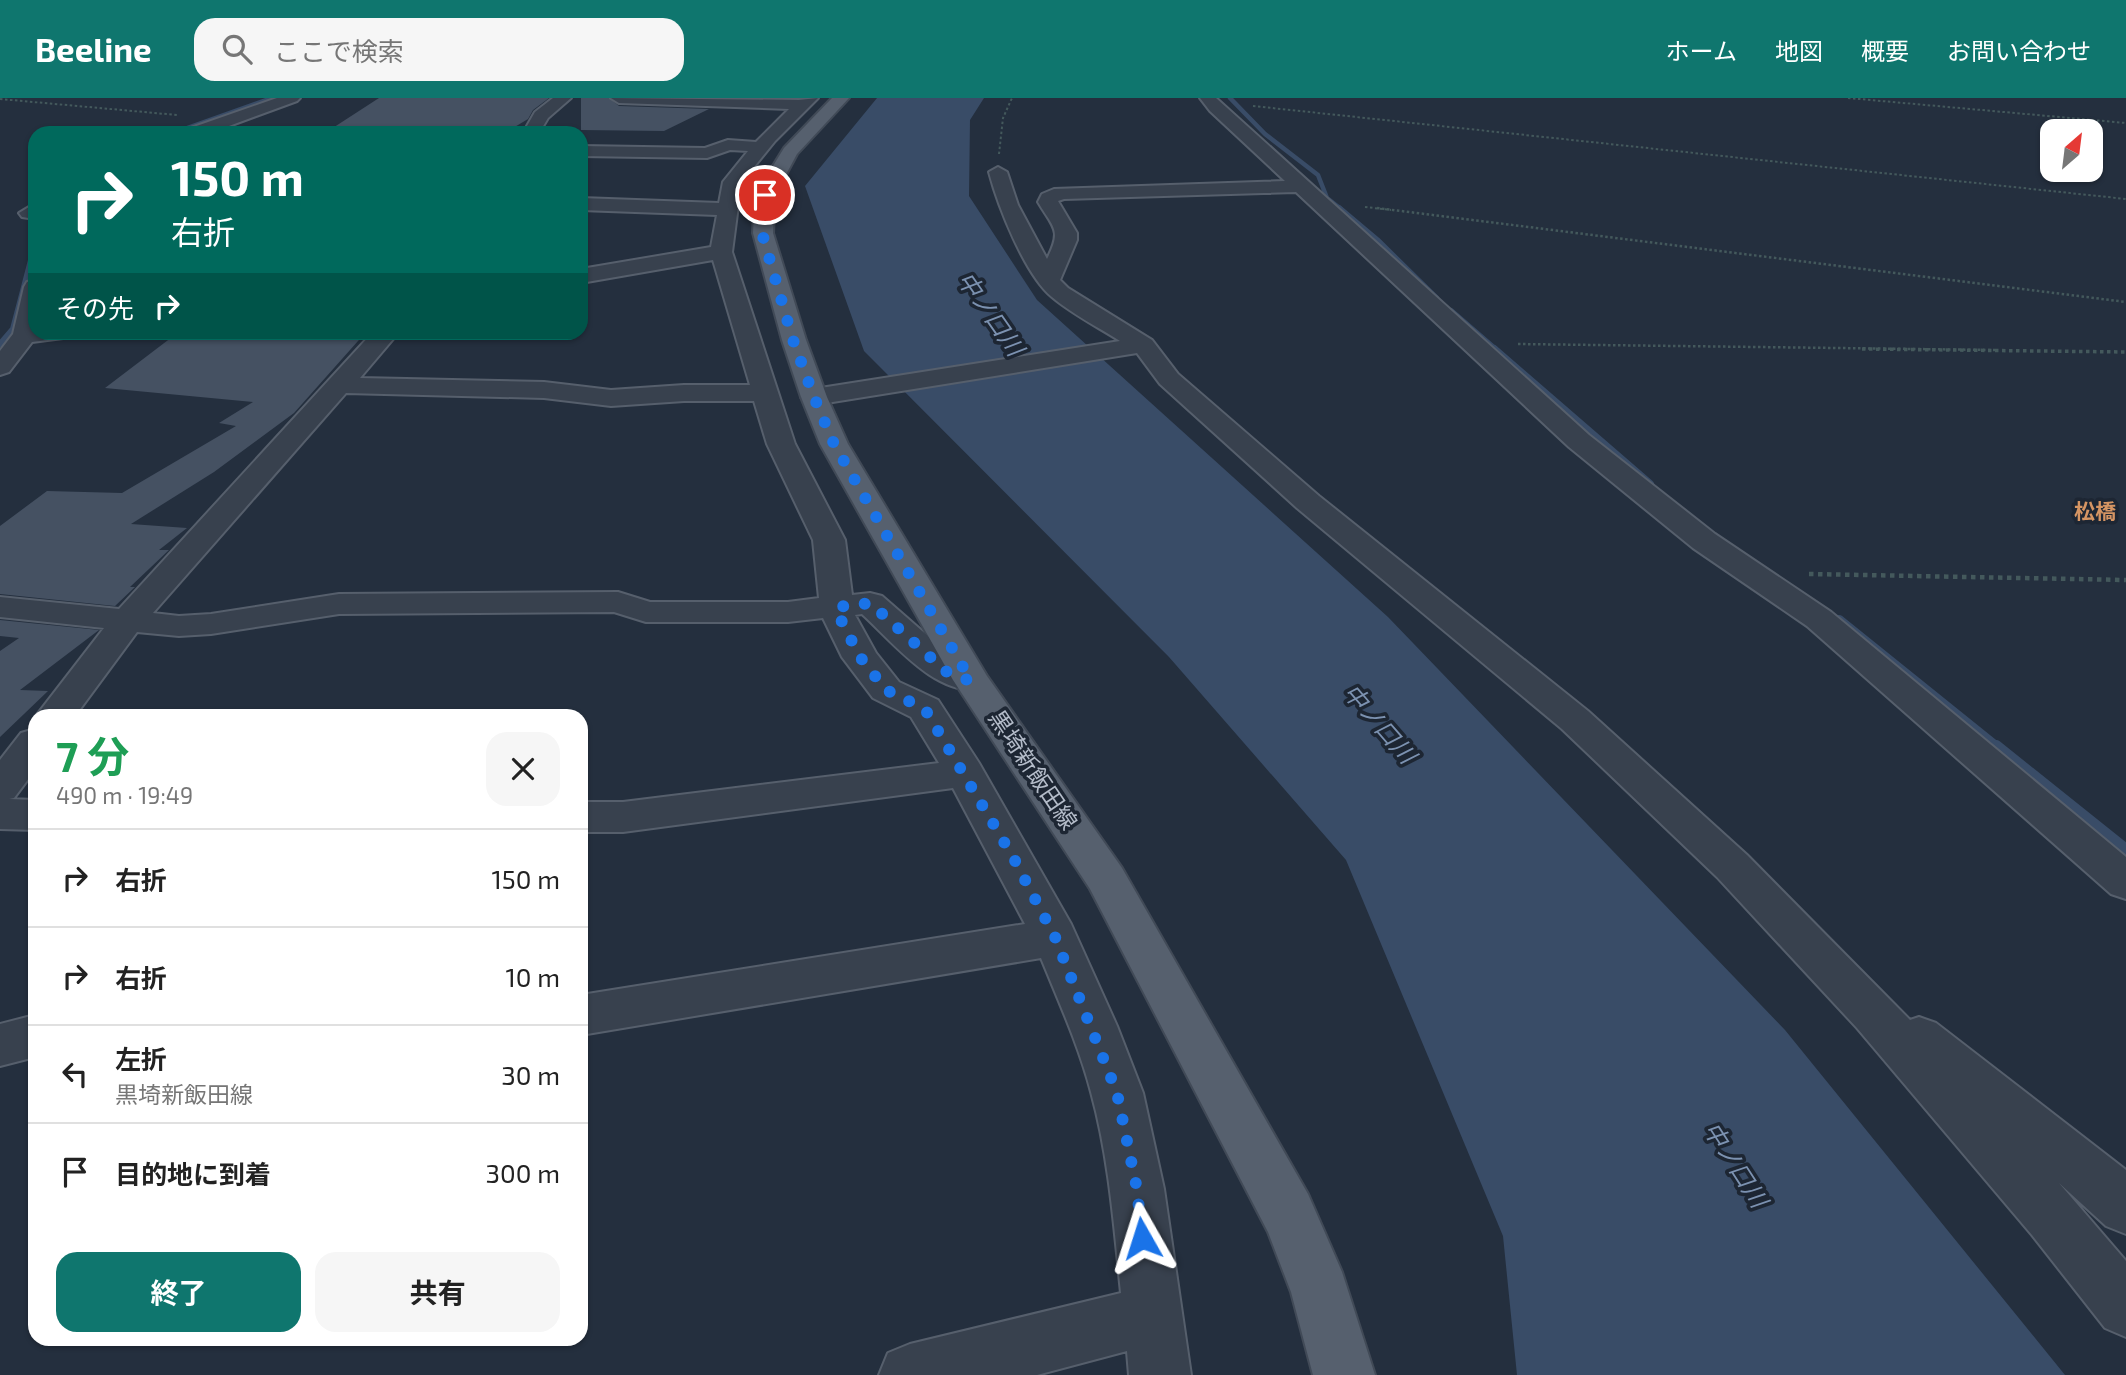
<!DOCTYPE html>
<html lang="ja">
<head>
<meta charset="utf-8">
<style>
  :root { --surface:#fff; --page:#f6f6f6; --text:#222; --muted:#767676; --line:#e0e0e0; --accent:#0f766e }
  body { margin:0; font-family:"Exo 2","Noto Sans JP",sans-serif; background:var(--page); color:var(--text); height:100vh; display:flex; flex-direction:column; font-size:26px; white-space:nowrap }
  * { box-sizing:border-box; margin:0 }
  p { font-size:23px; color:var(--muted) }
  .icon { flex:none; width:38px; height:38px; fill:none; stroke:currentColor; stroke-width:2; stroke-linecap:round; stroke-linejoin:round }
  .map { position:relative; flex:1; overflow:hidden }
  .side { position:absolute; left:28px; top:611px; width:560px; height:637px; display:flex; flex-direction:column; background:var(--surface); border-radius:21px; box-shadow:0 2px 5px #0004 }
  .side>* { flex:none }
  .banner { position:absolute; left:28px; top:28px; width:560px; height:214px; border-radius:21px; box-shadow:0 2px 5px #0004; background:#00695c; color:#fff; overflow:hidden }
  .needle { width:46px; rotate:28deg }
  .fabs { position:absolute; left:2040px; top:21px; display:grid; gap:14px }
  .fabs a { display:grid; place-items:center; width:63px; height:63px; border-radius:14px; background:var(--surface); box-shadow:0 2px 5px #0004; font-size:35px }
  .pin { position:absolute; display:grid; place-items:center; width:60px; height:60px; color:#fff; margin:-30px; border:4px solid #fff; border-radius:50%; box-shadow:0 2px 7px #0007 }
  .me { position:absolute; width:77px; margin:-38px; rotate:354deg; stroke-linejoin:round; filter:drop-shadow(0 0 5px #0008) }
  .turn { display:flex; align-items:center; gap:24px; height:147px; padding:0 28px; font-size:32px }
  .turn .icon { width:91px; height:91px; stroke-width:2.5 }
  .turn b { display:block; font-size:49px; line-height:60px }
  .then { display:flex; align-items:center; height:66px; padding:0 28px; background:#0003; gap:14px; font-size:26px }
  .round { display:grid; place-items:center; flex:none; width:74px; height:74px; border-radius:21px; background:var(--page) }
  .headline { display:flex; align-items:center; justify-content:space-between; height:119px; padding:0 28px }
  h1 { font-size:42px; font-weight:700; line-height:52px; color:#1e9e55 }
  .cta { display:flex; gap:14px; margin-top:auto; padding:14px 28px }
  .cta a { flex:1; height:80px; border-radius:21px; background:var(--accent); color:#fff; font-size:28px; font-weight:700; line-height:80px; text-align:center }
  .cta a+a { background:var(--page); color:var(--text) }
  ul { padding:0; list-style:none }
  li { display:flex; align-items:center; gap:21px; height:98px; padding:0 28px; border-top:2px solid var(--line) }
  li div { flex:1 }
  li b { display:block; font-size:26px }
  li em { font-style:normal }
  header { display:flex; align-items:center; gap:42px; box-sizing:border-box; height:98px; padding:0 35px; background:var(--accent); color:#fff }
  header strong { font-size:33px }
  nav { display:flex; gap:38px; margin-inline-start:auto; font-size:24px }
  .search { width:490px; height:63px; background:var(--page); display:flex; align-items:center; gap:18px; box-sizing:border-box; padding:0 24px; border-radius:21px; color:var(--muted); font-size:26px }
  .map>svg:first-child { display:block }
  .water { fill:#394c67 }
  .lines { fill:none; stroke-linecap:round; stroke-linejoin:round }
  .stream-far4 { stroke:#394c67; stroke-width:4.5 }
  .stream-far3 { stroke:#394c67; stroke-width:6 }
  .stream-far2 { stroke:#394c67; stroke-width:8 }
  .stream-far1 { stroke:#394c67; stroke-width:10 }
  .stream { stroke:#394c67; stroke-width:12 }
  .building { fill:#455162 }
  .minor-casing { stroke:#565f6c; stroke-width:4 }
  .major-casing { stroke:#414a57; stroke-width:4 }
  .path-far3 { stroke:#44595c; stroke-width:2; stroke-dasharray:2.5 2.5; stroke-linecap:butt }
  .path-far2 { stroke:#44595c; stroke-width:2.5; stroke-dasharray:2.5 2.5; stroke-linecap:butt }
  .path-far1 { stroke:#44595c; stroke-width:3.5; stroke-dasharray:3.5 3.5; stroke-linecap:butt }
  .path { stroke:#44595c; stroke-width:4.5; stroke-dasharray:4.5 4.5; stroke-linecap:butt }
  .minor { fill:#38414e; fill-rule:evenodd }
  .major { fill:#56606e; fill-rule:evenodd }
  .route { stroke:#1a73e8; stroke-width:12; stroke-dasharray:0 21.6 }
  .labels { text-anchor:middle; stroke-width:7; stroke-linejoin:round; paint-order:stroke }
  .far-neighbourhood-label { font-size:21px; font-weight:bold; fill:#d59563; stroke:#1d2633 }
  .street-label { font-size:23px; fill:#b4bcc9; stroke:#1d2633 }
  .water-label { font-size:24px; font-style:italic; fill:#7c92b1; stroke:#1d2633 }
</style>
</head>
<body>
<header>
<strong>Beeline</strong>
<div class="search"><svg class="icon" aria-label="search" viewBox="0 0 24 24"><circle cx="10" cy="10" r="6"/><path d="M15 15l6 6"/></svg>ここで検索</div>
<nav><a>ホーム</a><a>地図</a><a>概要</a><a>お問い合わせ</a></nav>
</header>
<div class="map">
<svg width="2126" height="1277" viewBox="0 0 2126 1277">
  <rect width="100%" height="100%" fill="#242f3e"/>
  <path class="water" d="M877 0H984L970 22 969 98 1037 202 1388 519 1785 932 2065 1277H1517L1503 1138 1346 762 1169 559 864 253 805 88Z"/>
  <g class="lines">
    <path class="stream-far4" d="M1230 0 1265 36 1318 77 1327 100 1342 112
      M173 35 272 0"/>
    <path class="stream-far3" d="M1339 110 1377 142 1436 200
      M1451 213 1496 252
      M0 246 13 231 35 147"/>
    <path class="stream-far2" d="M1494 251 1650 386"/>
    <path class="stream-far1" d="M1839 522 1998 650"/>
    <path class="stream" d="M1996 648 2126 752"/>
  </g>
  <path class="building" d="M379 0H549L533 12 528 21 513 30 462 29 470 35H325Z
    M581 0H609L619 8 709 11 664 33 581 32Z
    M366 234 294 315 214 374 131 426 187 430 159 452H169L130 489H135L115 508 0 496V428L47 393 122 395 236 328 219 325 253 304 105 290 176 236Z
    M0 522 99 532 20 592 48 593 0 639V553L19 540 0 538Z"/>
  <g class="lines">
    <defs>
      <path id="minor" d="M277 0H300L297 3 210 35H186L188 31Z
        M553 0H571L548 20 539 35H523L535 14Z
        M611 0 799 2 818 0 775 43 741 85 732 154 795 346 845 442 852 497 870 495 882 498 961 567 984 574 989 582 984 590C938 602 893 544 862 516L855 517 876 555 899 584 938 602 979 665 1071 826 1117 928 1143 995 1164 1091 1191 1277H1129L1127 1253 1037 1277H879L888 1255 910 1246 1121 1195C1114 1128 1109 1059 1091 994 1079 948 1059 904 1041 860L581 937V897L1025 826 953 690 623 734H581V704H623L939 665 911 619 873 600 842 559 823 520 788 524H646L614 514 339 516 211 536 179 538 137 534 75 618H36L104 530 0 519V499L119 511 373 234H399L360 280 544 284 611 292 684 287H750L713 162 581 185V171L711 149 717 117 581 112V100L719 105 723 84 748 53 730 52 707 60 581 58V48L705 50 728 42 756 44 789 11 619 5ZM346 295 544 300 611 308 684 303H754L767 346 813 442 819 500 788 504H650L618 494 339 496 211 516 179 518 153 515Z
        M1200 0H1216L1589 337 1715 436 1831 514 2126 759V801L2111 796 1807 528 1693 450 1569 349 1296 94 1064 101 1058 103 1077 135V142L1060 182 1068 190 1152 242 1178 276 1319 398 1588 613 1747 757 1910 922 1919 919 1936 925 2126 1072V1136L2106 1128 2059 1085 2126 1163V1239L2105 1230 2032 1137 1857 930 1717 779 1562 631 1297 410 1160 286 1137 255 814 307 805 305 801 299 805 293 814 291 1120 243C1098 229 1072 216 1052 199 1025 177 998 108 989 74L998 69 1007 74 1018 107 1047 161C1062 131 1054 131 1038 104L1042 96 1054 91 1285 83 1210 13Z
        M29 109H35V121L22 119 19 115Z
        M35 182V234H75L71 239 32 244 9 274 0 277V253L13 236 24 189 27 184Z
        M35 631V672L14 700 9 701 35 702V732L0 731V662L21 635Z
        M35 917V959L0 968V926Z"/>
      <path id="major" d="M832 0H849L797 56 775 97 773 135 806 242 827 299 848 346 987 578 1122 770 1308 1096 1342 1174 1375 1277H1313L1291 1194 1268 1134 1090 791 953 582 820 346 801 299 782 242 753 135 755 97 784 50Z"/>
    </defs>
    <use href="#minor" class="minor-casing"/>
    <use href="#major" class="major-casing"/>
    <path class="path-far3" d="M1848 0 2126 25
      M0 1 177 17
      M1253 8 2126 101
      M999 56 1003 20 1012 0
      M1365 109 1391 112"/>
    <path class="path-far2" d="M1377 110 2126 204
      M1518 246 1995 252"/>
    <path class="path-far1" d="M1862 251 2126 254"/>
    <path class="path" d="M1809 476 2126 482"/>
    <use href="#minor" class="minor"/>
    <use href="#major" class="major"/>
  </g>
  <g class="lines">
    <path class="route" d="M765 97 762 135 793 242 814 299 834 346 971 583 948 575 870 505 837 509V514L860 559 886 592 925 611 1013 759 1055 839 1117 995 1137 1091 1142 1140"/>
  </g>
  <g class="labels">
    <g class="far-neighbourhood-label">
      <text x="2095" y="421">松橋</text>
    </g>
    <g class="street-label">
      <text transform="translate(1033 672) rotate(56)" y="8">黒埼新飯田線</text>
    </g>
    <g class="water-label">
      <text transform="translate(990 216) rotate(55)" y="8">中ノ口川</text>
      <text transform="translate(1379 626) rotate(49)" y="8">中ノ口川</text>
      <text transform="translate(1735 1067) rotate(57)" y="8">中ノ口川</text>
    </g>
  </g>
</svg>
<div class="fabs">
<a><svg class="needle" viewBox="-14 -14 28 28"><path d="M0-13l5 13h-10z" fill="#e53935"/><path d="M0 13l5-13h-10z" fill="#767676"/></svg></a>
</div>
<div class="pin" style="left:765px;top:97px;background:#d93025"><svg class="icon" aria-label="arrive" viewBox="0 0 24 24"><path d="M6 21V4h12l-3 4 3 4H6"/></svg></div>
<svg class="me" style="left:1142px;top:1140px" viewBox="-20 -20 40 40"><path d="M0-17L14 15 0 8-14 15z" fill="#1a73e8" stroke="#fff" stroke-width="4"/></svg>
<div class="banner">
<div class="turn"><svg class="icon" aria-label="right" viewBox="0 0 24 24"><path d="M7 20v-9h11M14 6l5 5-5 5"/></svg><div><b>150 m</b>右折</div></div>
<div class="then">その先<svg class="icon" aria-label="right" viewBox="0 0 24 24"><path d="M7 20v-9h11M14 6l5 5-5 5"/></svg></div>
</div>
<section class="side">
<div class="headline"><div><h1>7 分</h1><p>490 m · 19:49</p></div><a class="round"><svg class="icon" aria-label="close" viewBox="0 0 24 24"><path d="M6 6l12 12M18 6L6 18"/></svg></a></div>
<ul>
<li><svg class="icon" aria-label="right" viewBox="0 0 24 24"><path d="M7 20v-9h11M14 6l5 5-5 5"/></svg><div><b>右折</b></div><em>150 m</em></li>
<li><svg class="icon" aria-label="right" viewBox="0 0 24 24"><path d="M7 20v-9h11M14 6l5 5-5 5"/></svg><div><b>右折</b></div><em>10 m</em></li>
<li><svg class="icon" aria-label="left" viewBox="0 0 24 24"><path d="M17 20v-9H6M10 6l-5 5 5 5"/></svg><div><b>左折</b><p>黒埼新飯田線</p></div><em>30 m</em></li>
<li><svg class="icon" aria-label="arrive" viewBox="0 0 24 24"><path d="M6 21V4h12l-3 4 3 4H6"/></svg><div><b>目的地に到着</b></div><em>300 m</em></li>
</ul>
<div class="cta"><a>終了</a><a>共有</a></div>
</section>
</div>
</body>
</html>
